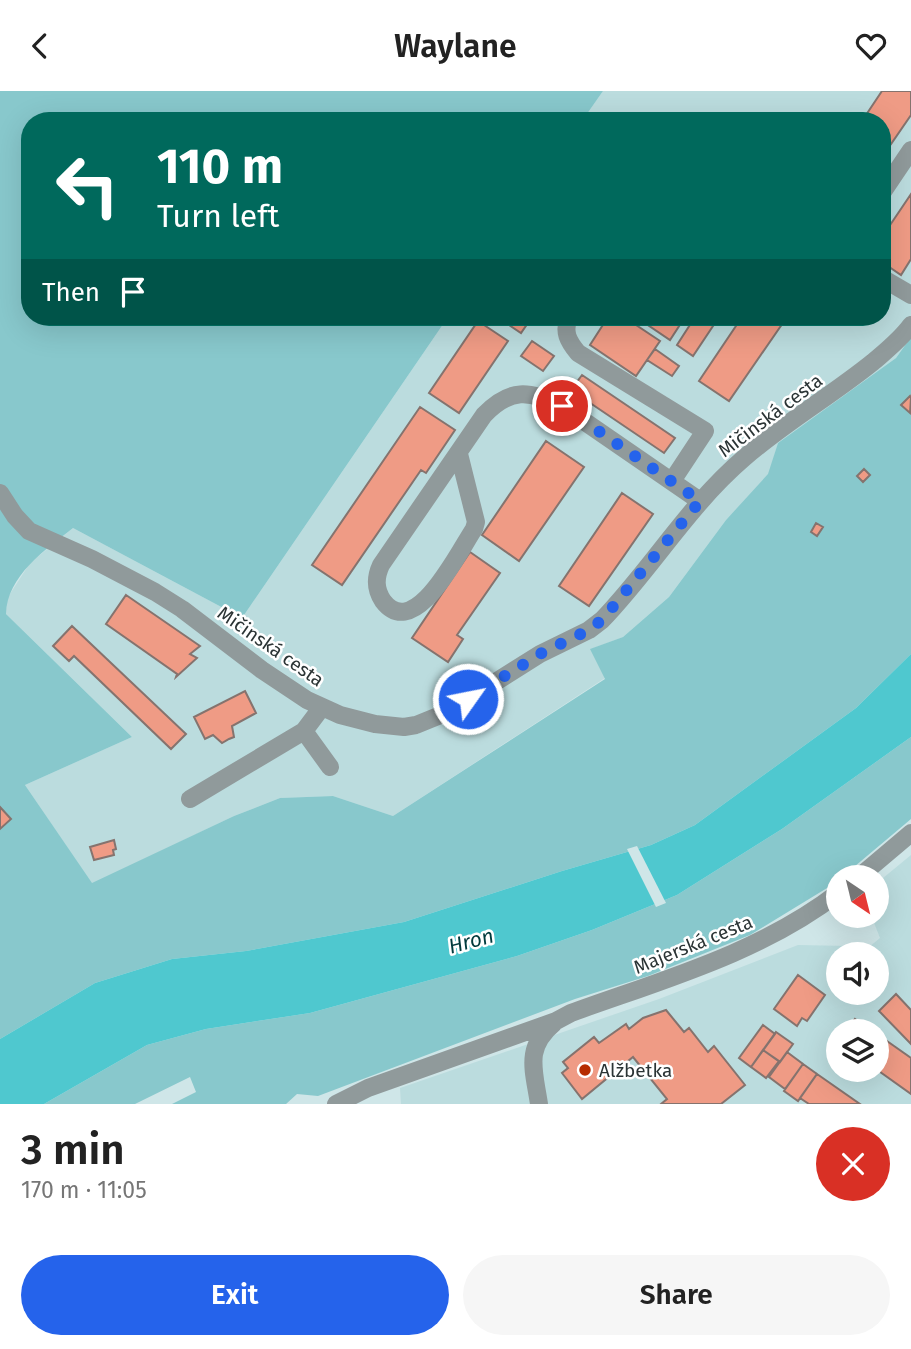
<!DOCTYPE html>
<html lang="en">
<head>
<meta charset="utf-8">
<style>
  :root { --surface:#fff; --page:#f6f6f6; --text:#222; --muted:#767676; --accent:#2563eb }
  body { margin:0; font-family:"Fira Sans",sans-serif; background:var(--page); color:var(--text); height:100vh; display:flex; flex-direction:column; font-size:26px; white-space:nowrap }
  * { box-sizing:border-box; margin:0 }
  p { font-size:23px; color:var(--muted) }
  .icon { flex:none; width:38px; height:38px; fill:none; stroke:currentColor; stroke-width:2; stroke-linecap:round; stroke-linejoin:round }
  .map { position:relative; height:1013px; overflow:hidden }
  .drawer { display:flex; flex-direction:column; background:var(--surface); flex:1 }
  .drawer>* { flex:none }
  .top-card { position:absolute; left:21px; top:21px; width:870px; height:214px; border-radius:28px; box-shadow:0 7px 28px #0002; background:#00695c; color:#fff; overflow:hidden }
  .needle { width:46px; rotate:145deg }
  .tools { position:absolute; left:826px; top:774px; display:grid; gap:14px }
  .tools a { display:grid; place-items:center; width:63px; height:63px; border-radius:50%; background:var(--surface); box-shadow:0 7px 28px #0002; font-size:35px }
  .pin { position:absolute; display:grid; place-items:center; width:60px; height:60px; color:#fff; margin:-30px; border:4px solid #fff; border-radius:50%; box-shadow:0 2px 7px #0007 }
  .me { position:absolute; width:77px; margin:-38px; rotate:57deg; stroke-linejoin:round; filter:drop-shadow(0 0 5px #0008) }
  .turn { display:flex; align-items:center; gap:24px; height:147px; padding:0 21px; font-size:32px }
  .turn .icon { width:91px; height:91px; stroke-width:2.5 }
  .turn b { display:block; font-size:49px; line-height:60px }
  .then { display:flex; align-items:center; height:66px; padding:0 21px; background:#0003; gap:14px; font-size:26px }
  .round { display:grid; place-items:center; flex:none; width:74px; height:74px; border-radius:37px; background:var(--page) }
  .summary { display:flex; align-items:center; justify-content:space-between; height:119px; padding:0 21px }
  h1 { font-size:42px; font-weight:600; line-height:52px }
  .primary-button { display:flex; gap:14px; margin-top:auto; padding:14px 21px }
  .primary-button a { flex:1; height:80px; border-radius:42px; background:var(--accent); color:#fff; font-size:28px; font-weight:600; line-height:80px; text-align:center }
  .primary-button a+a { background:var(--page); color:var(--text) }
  header { display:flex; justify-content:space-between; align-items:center; height:91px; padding:0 21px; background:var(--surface); font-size:32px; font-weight:600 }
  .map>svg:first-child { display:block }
  .built { fill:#bbdcde; fill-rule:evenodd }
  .green { fill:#88c8cc }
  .water { fill:#4fc8cf }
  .pier { fill:#cfe6e8 }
  .building { fill:#ef9b85; stroke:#85736e; stroke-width:2 }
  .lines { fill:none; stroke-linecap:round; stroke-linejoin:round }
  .minor { stroke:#909a9b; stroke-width:18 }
  .route { stroke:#2563eb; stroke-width:12; stroke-dasharray:0 21.6 }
  .poi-dot { fill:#b62c00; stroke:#fff; stroke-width:2.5 }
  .labels { text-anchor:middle; stroke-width:5; stroke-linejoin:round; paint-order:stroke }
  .street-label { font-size:19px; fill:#2b3435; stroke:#fff }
  .poi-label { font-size:19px; fill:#2b3435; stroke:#fff; text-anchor:start }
  .water-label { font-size:21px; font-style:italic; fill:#003a3d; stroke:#fff }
</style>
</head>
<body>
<header><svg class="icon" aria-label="back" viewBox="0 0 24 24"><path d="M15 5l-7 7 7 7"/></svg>Waylane<svg class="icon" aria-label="heart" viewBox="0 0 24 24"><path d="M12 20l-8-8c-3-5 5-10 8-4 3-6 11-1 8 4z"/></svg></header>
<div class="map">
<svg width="911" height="1013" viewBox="0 0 911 1013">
  <rect width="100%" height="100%" fill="#cfe6e8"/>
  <path class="built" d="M603 0H911V246L896 267 778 352 769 383 726 429 669 506 623 546 591 558 605 587 393 725 333 705 280 707 234 725 92 793 25 694 132 646 6 523V509L30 472 73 437 242 527 448 226H882V30H582Z
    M911 764V1013H401L400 997 659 908 798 854 849 855 863 861 880 847 871 824H877V792ZM838 863H877V901H838ZM838 940H877V978H838Z"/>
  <path class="green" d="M0 0H603L582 30H30V226H448L242 527 73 437C45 459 7 485 6 523L132 646 25 694 92 792 234 725 280 707 333 705 393 725 605 588 590 558 623 546 669 506 726 429 768 383 778 352 896 267 911 246V563L856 617 695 734 651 754 562 780 404 831 246 860 172 868 95 892 0 948Z
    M911 646V728L842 786H838V789L832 794 750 844 648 885 575 908 318 1005 297 1003 286 1013H172L196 1001 190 986 135 1013H44L147 954 206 938 310 922 517 865 592 839 677 804 782 738Z"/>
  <path class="water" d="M911 563V646L782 738 677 804 592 839 517 865 310 922 206 938 147 954 44 1013H0V948L95 892 172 868 246 860 404 831 562 780 651 754 695 734 856 617Z"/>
  <path class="pier" d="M637 755 666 812 656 816 627 758Z"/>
  <path class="building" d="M882 0H911V24L891 53 882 47V30H862Z
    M911 103V168L901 184 882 171V146Z
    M497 226H532L521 242Z
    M608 226H624L660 250 636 285 590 254Z
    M636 226H685L670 249Z
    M695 226H706L715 232 693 265 677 254Z
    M742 226H787L729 310 699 290Z
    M478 230 508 250 459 322 429 302Z
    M532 250 554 265 543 280 521 265Z
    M655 258 679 275 672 285 647 269Z
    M582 284 675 347 664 362 571 299Z
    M910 305 911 307 910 322 901 314Z
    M420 316 455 339 426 382 421 379 342 494 312 474Z
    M546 350 584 376 519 470 482 444Z
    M864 378 870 384 863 391 857 385Z
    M622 402 653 423 589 515 559 495Z
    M816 432 823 436 817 445 811 441Z
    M470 461 500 482 457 544 463 548 448 571 412 547Z
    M126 504 200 555 190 563 197 567 176 586 177 583 106 533Z
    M72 535 186 643 171 658 74 565 69 570 53 555Z
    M245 600 256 622 232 635 234 646 229 648 222 652 213 644 205 648 194 626Z
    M0 716 11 728 0 738Z
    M114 749 116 758 113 759 114 764 94 769 90 756Z
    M798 884 825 904 807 930 802 927 797 935 774 918Z
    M896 903 911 919V953L879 920Z
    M666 919 684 941 689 937 708 961 714 955 745 994 721 1013H661L667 1008 633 966 582 1008 562 982 568 977 563 971 594 946 599 952 626 933 629 938 643 927Z
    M855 928 872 940H846Z
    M763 934 775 943 751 976 739 967Z
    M776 941 793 953 780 971 763 959Z
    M877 943 911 967V1003L876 978Z
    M763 959 779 970 766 987 751 976Z
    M787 961 803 973 785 998 769 986Z
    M803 973 817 983 798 1010 784 1000Z
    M817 983 860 1013H809L800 1007Z"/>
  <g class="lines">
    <path class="minor" d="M882 102 911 59
      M882 187 911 204
      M569 226C563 241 568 250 578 262L705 340 672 390
      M459 363 476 431 474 438C459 460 415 552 383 510 375 498 375 487 381 474L484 324C510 297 529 299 562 315L700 410
      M0 402 15 425 29 440 92 468 155 501 182 518 262 579 307 609 340 624 375 633 404 636 416 634 448 621 540 563 589 539 602 529C652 477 688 415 744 367 784 332 831 305 873 271 887 259 900 249 911 234
      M304 640 330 676
      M190 708 304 640 322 616
      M859 786 911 742
      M336 1013 368 997 556 930 571 922C662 889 760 862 838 802
      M539 1013C534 979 524 957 554 932"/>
  </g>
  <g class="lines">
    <path class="route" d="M468 608 540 563 589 539 602 529 700 410 562 315"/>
  </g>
  <circle class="poi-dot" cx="585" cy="979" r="7"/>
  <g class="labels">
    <g class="street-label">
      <text transform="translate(770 324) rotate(-37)" y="7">Mičinská cesta</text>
      <text transform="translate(271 555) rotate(35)" y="7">Mičinská cesta</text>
      <text transform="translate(693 853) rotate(-22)" y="7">Majerská cesta</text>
    </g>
    <g class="poi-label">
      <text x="599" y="986">Alžbetka</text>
    </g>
    <g class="water-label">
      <text transform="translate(471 850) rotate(-15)" y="7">Hron</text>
    </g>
  </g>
</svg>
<div class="tools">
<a><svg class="needle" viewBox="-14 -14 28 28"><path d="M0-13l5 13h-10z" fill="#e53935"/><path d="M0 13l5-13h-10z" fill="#767676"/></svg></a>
<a><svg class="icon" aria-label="sound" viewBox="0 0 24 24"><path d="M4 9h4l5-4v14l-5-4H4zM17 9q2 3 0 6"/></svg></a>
<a><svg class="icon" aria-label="layers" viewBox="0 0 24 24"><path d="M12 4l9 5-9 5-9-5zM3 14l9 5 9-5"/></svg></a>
</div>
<div class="pin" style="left:562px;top:315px;background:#d93025"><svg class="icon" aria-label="arrive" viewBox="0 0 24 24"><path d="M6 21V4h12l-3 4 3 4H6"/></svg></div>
<svg class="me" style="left:468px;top:608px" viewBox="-20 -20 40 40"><circle r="17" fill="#2563eb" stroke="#fff" stroke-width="3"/><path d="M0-11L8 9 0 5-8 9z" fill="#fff"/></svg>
<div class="top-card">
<div class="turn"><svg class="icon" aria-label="left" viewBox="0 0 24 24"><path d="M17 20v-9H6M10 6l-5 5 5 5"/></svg><div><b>110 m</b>Turn left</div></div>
<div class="then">Then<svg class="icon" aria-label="arrive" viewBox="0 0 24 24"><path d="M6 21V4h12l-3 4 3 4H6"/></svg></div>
</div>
</div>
<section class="drawer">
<div class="summary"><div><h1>3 min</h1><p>170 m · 11:05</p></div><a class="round" style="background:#d93025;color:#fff"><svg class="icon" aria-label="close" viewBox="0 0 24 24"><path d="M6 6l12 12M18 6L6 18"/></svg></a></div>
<div class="primary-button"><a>Exit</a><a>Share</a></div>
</section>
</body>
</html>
